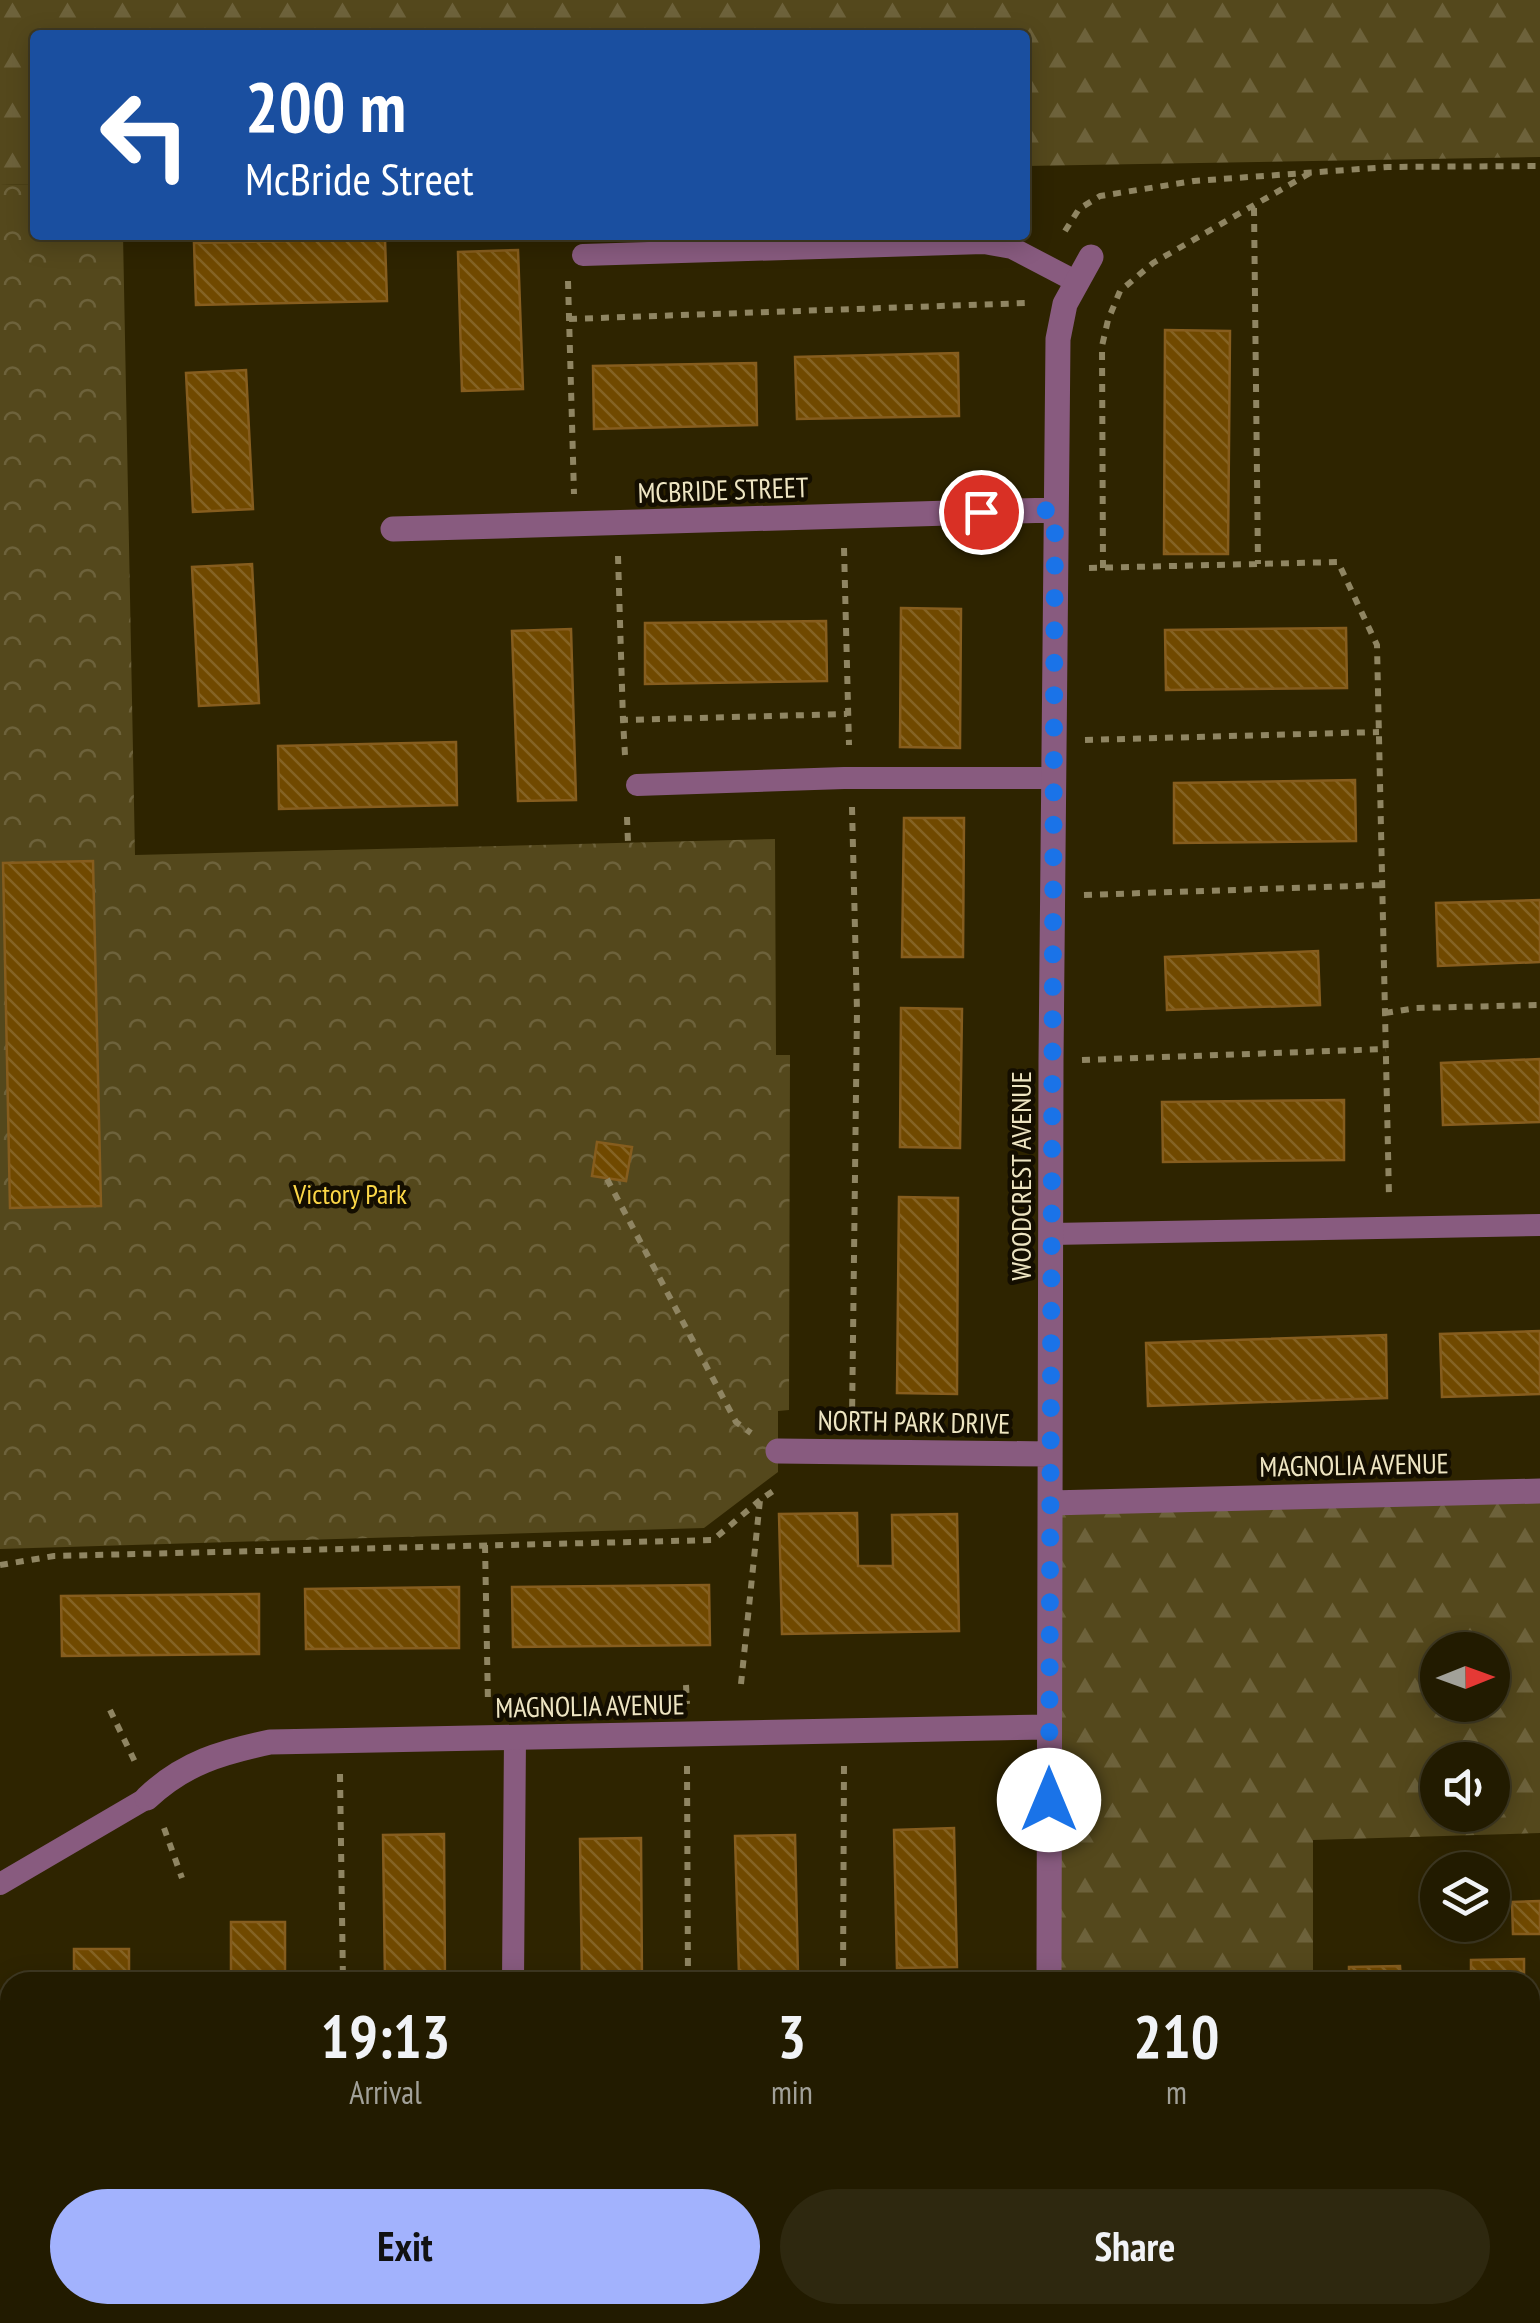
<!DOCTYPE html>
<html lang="en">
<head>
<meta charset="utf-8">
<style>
  :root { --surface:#221b00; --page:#2e280f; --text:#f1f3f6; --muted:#a2a199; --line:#3f3922; --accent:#a2b2fd }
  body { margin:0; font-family:"PT Sans Narrow",sans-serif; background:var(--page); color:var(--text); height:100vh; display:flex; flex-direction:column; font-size:38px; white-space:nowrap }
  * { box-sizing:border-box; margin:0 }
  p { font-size:32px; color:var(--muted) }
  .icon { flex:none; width:55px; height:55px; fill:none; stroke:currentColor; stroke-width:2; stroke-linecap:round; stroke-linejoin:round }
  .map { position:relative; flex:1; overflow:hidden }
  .drawer { position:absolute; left:0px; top:1972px; width:1540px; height:352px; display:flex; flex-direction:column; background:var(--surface); border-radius:30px 30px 0 0; box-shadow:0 5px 25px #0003,0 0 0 2px var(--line) }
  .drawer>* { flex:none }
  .guide { position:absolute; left:30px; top:30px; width:1000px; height:210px; border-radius:10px; box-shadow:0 5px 25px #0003,0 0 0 2px var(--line); background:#1a4fa0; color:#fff; overflow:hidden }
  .needle { width:65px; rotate:89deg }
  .tools { position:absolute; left:1420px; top:1632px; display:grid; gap:20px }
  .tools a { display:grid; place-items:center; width:90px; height:90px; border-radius:50%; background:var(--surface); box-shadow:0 5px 25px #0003,0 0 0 2px var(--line); font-size:50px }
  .pin { position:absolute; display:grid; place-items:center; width:85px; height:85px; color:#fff; margin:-42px; border:5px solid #fff; border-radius:50%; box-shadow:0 2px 10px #0007 }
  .me { position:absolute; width:110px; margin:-55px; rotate:0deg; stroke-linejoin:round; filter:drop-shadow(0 0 8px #0008) }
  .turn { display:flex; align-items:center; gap:35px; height:210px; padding:0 50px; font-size:45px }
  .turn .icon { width:130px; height:130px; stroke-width:2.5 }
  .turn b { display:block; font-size:70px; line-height:85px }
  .eta { display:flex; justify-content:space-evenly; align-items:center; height:170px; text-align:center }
  .eta b { font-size:60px; font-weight:700; line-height:70px }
  .button { display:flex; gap:20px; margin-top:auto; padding:20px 50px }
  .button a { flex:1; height:115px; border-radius:60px; background:var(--accent); color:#111; font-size:40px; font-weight:700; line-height:115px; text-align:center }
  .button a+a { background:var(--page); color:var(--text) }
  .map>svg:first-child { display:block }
  .forest { fill:url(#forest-firs); fill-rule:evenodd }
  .park { fill:url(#park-crowns) }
  .building { fill:url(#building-back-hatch); stroke:#865d1e; stroke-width:2.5 }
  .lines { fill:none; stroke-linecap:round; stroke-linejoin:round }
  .path { stroke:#8f8562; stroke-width:6; stroke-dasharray:8 8; stroke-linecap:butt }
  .service { stroke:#885b7f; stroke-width:22 }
  .minor { stroke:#885b7f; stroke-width:25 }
  .route { stroke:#1a73e8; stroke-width:18; stroke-dasharray:0 32.4 }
  .labels { text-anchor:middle; stroke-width:9; stroke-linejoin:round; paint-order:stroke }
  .street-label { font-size:28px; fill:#eee5c2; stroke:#140e00 }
  .park-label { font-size:28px; fill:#fcd747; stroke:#140e00 }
</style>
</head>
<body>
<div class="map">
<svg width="1540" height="2323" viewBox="0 0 1540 2323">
  <defs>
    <pattern id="forest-firs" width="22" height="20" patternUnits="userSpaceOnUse" patternTransform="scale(2.5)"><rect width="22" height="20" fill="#54481c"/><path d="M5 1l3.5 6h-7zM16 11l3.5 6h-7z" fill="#6d623b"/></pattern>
    <pattern id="park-crowns" width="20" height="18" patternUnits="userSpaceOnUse" patternTransform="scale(2.5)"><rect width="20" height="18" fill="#54481c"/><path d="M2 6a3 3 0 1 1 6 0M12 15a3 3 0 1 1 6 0" fill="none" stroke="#6d623b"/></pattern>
    <pattern id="building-back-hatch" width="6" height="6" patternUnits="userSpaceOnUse" patternTransform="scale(2.5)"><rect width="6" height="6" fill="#704900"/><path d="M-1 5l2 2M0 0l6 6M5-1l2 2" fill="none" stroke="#856324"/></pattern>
  </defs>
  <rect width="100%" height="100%" fill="#2e2400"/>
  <path class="forest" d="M0 0H1540V157L1025 166V35H35V184L0 185Z
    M1540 1491V1833L1313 1840V1982H1049L1050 1503ZM1438 1650H1492V1705H1438ZM1438 1760H1492V1815H1438Z
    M1530 2149H1540V2323H0V2163H10V2315H1530Z"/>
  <path class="park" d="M35 184V235H123L135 855 775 839 776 1055H790L789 1410 778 1411V1472L704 1528 0 1549V185Z"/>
  <path class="building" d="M385 239 387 301 196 305 194 243Z
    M518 250 523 389 462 391 458 252Z
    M1165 330 1230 331 1228 554H1164Z
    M958 353 959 416 797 419 795 357Z
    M756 363 757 425 594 429 593 366Z
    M246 370 253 509 193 512 186 373Z
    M252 564 259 703 199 706 192 567Z
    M901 608 961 609 960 748 900 747Z
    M826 621 827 681 645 684V623Z
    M1346 628 1347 688 1166 690 1165 630Z
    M571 629 576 800 518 801 512 631Z
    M456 742 457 805 279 809 278 746Z
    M1355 780 1356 841 1174 843V783Z
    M904 818H964L963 957H902Z
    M93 861 101 1206 10 1208 3 863Z
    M1540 900V962L1438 966 1436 903Z
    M1318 951 1320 1005 1167 1010 1165 957Z
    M901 1008 962 1009 960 1148 900 1147Z
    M1540 1059V1122L1443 1125 1441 1063Z
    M1344 1100V1160L1163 1162 1162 1102Z
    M597 1142 632 1147 626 1181 592 1176Z
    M899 1197 958 1198 957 1394 897 1393Z
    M1540 1331V1394L1442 1397 1440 1334Z
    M1386 1335 1387 1398 1148 1406 1146 1343Z
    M857 1513 858 1566H893L892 1515 957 1514 959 1631 782 1634 779 1514Z
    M709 1585 710 1645 513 1647 512 1587Z
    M459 1587V1648L306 1649 305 1589Z
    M259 1594V1654L62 1656 61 1596Z
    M954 1828 957 1967 897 1968 894 1830Z
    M444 1834 445 1982H385L383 1835Z
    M795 1835 798 1973 739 1975 735 1836Z
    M641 1838 642 1982H582L580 1839Z
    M1540 1901V1934H1513L1512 1902Z
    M231 1922H285V1982H231Z
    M74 1949H129V1982H74Z
    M1524 1959V1982H1471V1960Z
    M1400 1966 1401 1982H1349V1967Z"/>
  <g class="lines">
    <path class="path" d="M1254 208 1258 564
      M1065 231 1079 209 1100 196 1194 181 1388 167 1540 166
      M568 281 574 494
      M569 319 1027 303 1028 298
      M844 548 849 745
      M618 556 623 720
      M1089 568 1338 562 1377 645 1389 1197
      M1103 568 1102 346 1108 320 1120 291 1153 263 1310 173
      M1085 740 1379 732
      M625 755 623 720 847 714
      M852 807 857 1011 852 1420
      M627 817 628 843
      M1084 895 1382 885
      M1385 1013 1416 1008 1540 1005
      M1082 1060 1386 1049
      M607 1179 736 1422 751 1433
      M485 1545 488 1704
      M0 1565 54 1556 713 1540 760 1500
      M741 1684 760 1500 779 1487
      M686 1685 687 1704
      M110 1710 137 1766
      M687 1766 688 1982
      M340 1774 343 1982
      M164 1828 182 1878
      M843 1982 844 1764"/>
    <path class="service" d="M583 255 984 243 1012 248 1077 282
      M637 785 844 778H1054
      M1051 1234 1540 1225
      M0 1884 147 1798
      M513 1982 515 1738"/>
    <path class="minor" d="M393 529 1055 510
      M778 1451 1050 1454
      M1050 1503 1540 1491
      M147 1798C184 1763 222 1752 270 1742L1048 1727
      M1049 1982 1051 1062 1058 339 1065 304 1091 257
      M1530 2149H1540
      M1048 2323V2315"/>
  </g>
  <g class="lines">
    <path class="route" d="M981 512 1055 510 1049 1800"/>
  </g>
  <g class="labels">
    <g class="street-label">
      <text transform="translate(723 490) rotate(-2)" y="10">MCBRIDE STREET</text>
      <text transform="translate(1021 1176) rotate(-90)" y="10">WOODCREST AVENUE</text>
      <text transform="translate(914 1422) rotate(1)" y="10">NORTH PARK DRIVE</text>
      <text transform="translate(1354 1465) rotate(-1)" y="10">MAGNOLIA AVENUE</text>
      <text transform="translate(590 1706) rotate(-1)" y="10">MAGNOLIA AVENUE</text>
    </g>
    <g class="park-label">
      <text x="350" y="1204">Victory Park</text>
    </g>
  </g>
</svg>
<div class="tools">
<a><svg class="needle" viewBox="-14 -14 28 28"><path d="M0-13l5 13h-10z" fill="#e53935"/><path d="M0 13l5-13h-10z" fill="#a2a199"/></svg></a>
<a><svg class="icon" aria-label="sound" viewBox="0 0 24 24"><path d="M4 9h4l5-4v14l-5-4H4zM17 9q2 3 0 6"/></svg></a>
<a><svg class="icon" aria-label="layers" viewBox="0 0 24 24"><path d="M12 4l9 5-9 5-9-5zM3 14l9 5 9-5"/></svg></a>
</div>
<div class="pin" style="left:981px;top:512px;background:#d93025"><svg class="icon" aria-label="arrive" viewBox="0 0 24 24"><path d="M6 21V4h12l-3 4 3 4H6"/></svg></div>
<svg class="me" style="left:1049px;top:1800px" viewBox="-20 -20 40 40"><circle r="19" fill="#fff"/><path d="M0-13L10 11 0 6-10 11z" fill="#1a73e8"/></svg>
<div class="guide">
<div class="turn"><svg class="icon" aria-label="left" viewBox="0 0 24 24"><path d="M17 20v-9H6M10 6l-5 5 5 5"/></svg><div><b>200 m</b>McBride Street</div></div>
</div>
<section class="drawer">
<div class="eta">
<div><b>19:13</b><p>Arrival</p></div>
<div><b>3</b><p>min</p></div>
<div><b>210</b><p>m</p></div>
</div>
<div class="button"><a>Exit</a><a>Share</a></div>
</section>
</div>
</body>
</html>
